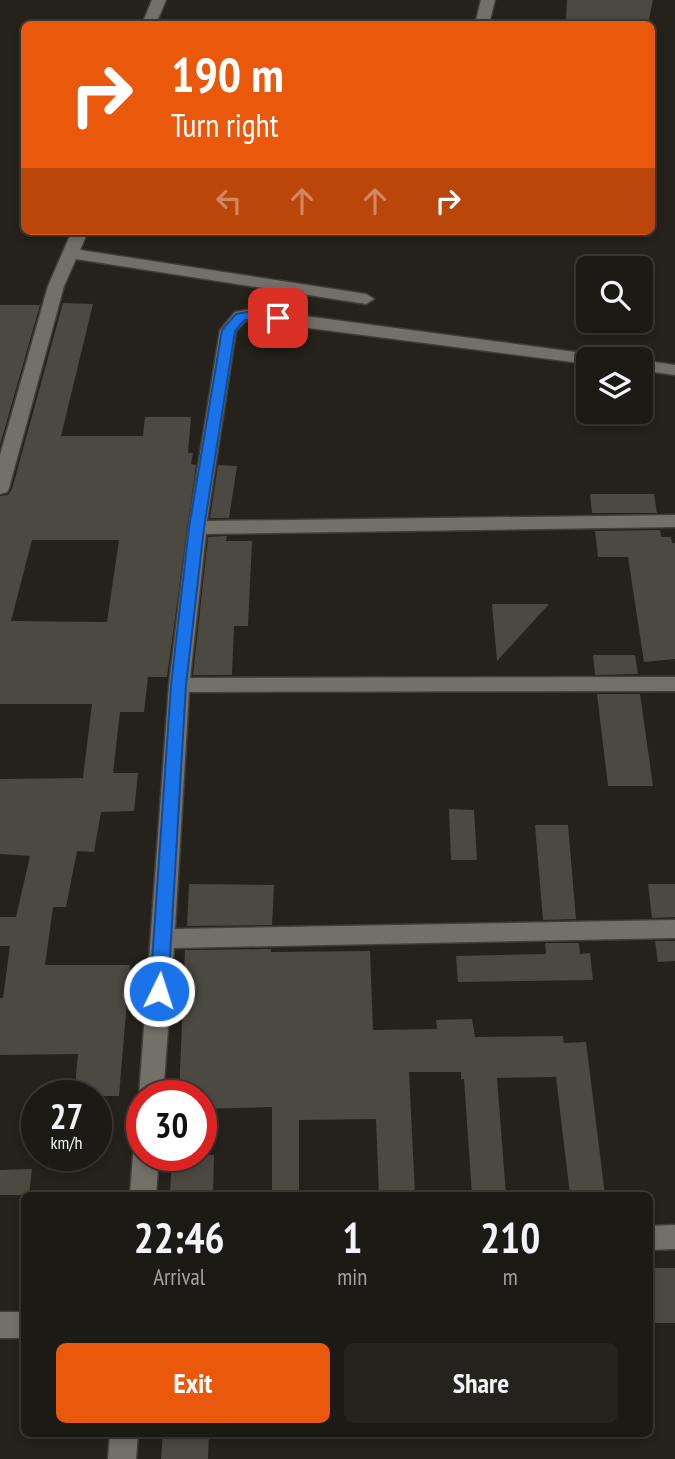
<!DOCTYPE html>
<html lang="en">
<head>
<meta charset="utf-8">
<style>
  :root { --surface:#1b1a14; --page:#24231d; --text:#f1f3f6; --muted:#a0a1a0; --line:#393834; --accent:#ea580c }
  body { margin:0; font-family:"PT Sans Narrow",sans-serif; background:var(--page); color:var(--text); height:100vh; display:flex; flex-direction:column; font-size:26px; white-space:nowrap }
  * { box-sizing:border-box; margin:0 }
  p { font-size:23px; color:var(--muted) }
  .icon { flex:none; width:38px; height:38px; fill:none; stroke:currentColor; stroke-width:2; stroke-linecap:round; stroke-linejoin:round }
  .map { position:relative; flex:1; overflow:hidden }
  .panel { position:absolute; left:21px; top:1192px; width:632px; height:245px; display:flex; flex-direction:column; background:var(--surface); border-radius:10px; box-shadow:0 4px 10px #0003,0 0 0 2px var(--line) }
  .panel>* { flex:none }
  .guide { position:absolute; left:21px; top:21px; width:634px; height:214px; border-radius:10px; box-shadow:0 4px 10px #0003,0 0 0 2px var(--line); background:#ea580c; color:#fff; overflow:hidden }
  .controls { position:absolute; left:576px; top:256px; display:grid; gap:14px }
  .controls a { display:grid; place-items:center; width:77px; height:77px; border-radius:10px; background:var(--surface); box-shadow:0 4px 10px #0003,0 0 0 2px var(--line); font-size:35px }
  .speed { position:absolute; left:21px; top:1080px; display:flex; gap:14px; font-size:35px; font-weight:700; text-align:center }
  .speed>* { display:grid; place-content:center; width:91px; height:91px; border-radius:50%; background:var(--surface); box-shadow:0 4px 10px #0003,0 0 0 2px var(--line); line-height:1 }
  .speed small { font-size:18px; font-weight:400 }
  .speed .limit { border:10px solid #d22; background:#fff; color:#111 }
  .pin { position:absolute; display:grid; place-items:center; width:60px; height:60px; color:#fff; margin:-30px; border-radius:14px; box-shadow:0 4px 10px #0006 }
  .me { position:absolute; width:77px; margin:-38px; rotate:4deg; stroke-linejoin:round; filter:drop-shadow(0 0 5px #0008) }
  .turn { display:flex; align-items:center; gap:24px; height:147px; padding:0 35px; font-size:32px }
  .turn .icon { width:91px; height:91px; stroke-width:2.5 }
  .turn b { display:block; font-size:49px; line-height:60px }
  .lanes { display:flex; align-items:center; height:66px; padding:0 35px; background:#0003; justify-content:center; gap:35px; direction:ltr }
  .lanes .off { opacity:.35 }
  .eta { display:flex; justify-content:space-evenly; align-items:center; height:119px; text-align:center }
  .eta b { font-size:42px; font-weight:700; line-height:49px }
  .cta { display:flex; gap:14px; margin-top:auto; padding:14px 35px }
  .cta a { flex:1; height:80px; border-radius:10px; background:var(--accent); color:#fff; font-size:28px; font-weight:700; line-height:80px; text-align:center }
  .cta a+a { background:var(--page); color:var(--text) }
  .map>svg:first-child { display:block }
  .building { fill:#4c4941; fill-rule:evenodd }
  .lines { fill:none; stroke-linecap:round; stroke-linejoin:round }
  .minor-casing { stroke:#403e38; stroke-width:3 }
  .minor { fill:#737068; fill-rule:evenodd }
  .route { fill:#1a73e8; stroke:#114b97; stroke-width:2 }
</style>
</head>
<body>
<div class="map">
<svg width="675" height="1459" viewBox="0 0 675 1459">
  <rect width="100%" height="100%" fill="#24221a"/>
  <path class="building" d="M567 0H653L648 24 566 20Z
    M63 303 93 304 61 436H143L145 417H191L188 453H193L191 464 196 465 167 677H148L144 712H120L113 773H138L134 811 101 812 94 852 77 851 66 907H53L45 965H130L119 1096H74L78 1054 0 1055V998H3L10 946H0V917H16L30 856 0 854V779L83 778 92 704H0V496L8 495 12 489ZM32 540H119L107 622 11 621Z
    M0 305H40L0 445Z
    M218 465 237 466 229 518H210Z
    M590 494H654L657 513H592Z
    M660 530 661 537H671L672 543H675V659L644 662 628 557H598L595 531Z
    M227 536 226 541H252L248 626H234L232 675H193L208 537Z
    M492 604H549L497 661Z
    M593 655H635L638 674 595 675Z
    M597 694H640L653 786H608Z
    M449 809 474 810 477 860H451Z
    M535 825H568L576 919 543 920Z
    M189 884 274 885 272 925 187 926Z
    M648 884H675V917L652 918Z
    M655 941H675V961L658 962Z
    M545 943H579L580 954 590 953 593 980 458 982 456 956 546 954Z
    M271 949V952L370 951 373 1030 437 1029 436 1020 472 1019 475 1037 563 1036 564 1043 586 1042 605 1195H570L556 1077 497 1078 506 1195H472L464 1079H461V1072H409L415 1195H379L376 1119 299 1120V1195H272V1107L201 1109V1096H179L185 950Z
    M172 1155H214L213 1195H170Z
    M32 1169 29 1195H0V1170Z
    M649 1268H675V1323H649Z
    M163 1433H209L208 1459H161Z"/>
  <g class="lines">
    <defs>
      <path id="minor" d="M152 0H166L156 24H142Z
        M481 0H495L489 24H475Z
        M72 231H88L80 250 366 294 374 299 366 304 76 259 64 286 9 488 7 492 0 494V455L48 286Z
        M252 309 590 354 598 359H588V364L247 320 236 331 207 521 675 515V527L206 534 190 678 675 677V691L189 692 175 929 675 920V938L174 948 163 1096H142V1103L139 1096 169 685 188 528 220 330 235 312Z
        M640 360 675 365V375L640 370Z
        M142 1145V1155H159L156 1195H130L133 1155 137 1147Z
        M675 1225V1249L649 1250V1226Z
        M0 1312H24V1338H0Z
        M110 1433H138L136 1459H108Z"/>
    </defs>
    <use href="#minor" class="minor-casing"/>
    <use href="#minor" class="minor"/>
  </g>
  <path class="route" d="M252 311 278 314 284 318 278 322 245 320 235 331 204 528 186 685 168 991 165 996 159 999 153 996 150 991 171 685 189 528 222 330 236 314Z"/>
</svg>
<div class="controls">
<a><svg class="icon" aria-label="search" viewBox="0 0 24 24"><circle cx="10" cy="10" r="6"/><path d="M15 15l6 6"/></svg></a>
<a><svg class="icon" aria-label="layers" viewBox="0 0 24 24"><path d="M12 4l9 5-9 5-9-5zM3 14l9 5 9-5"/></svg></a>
</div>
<div class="speed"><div>27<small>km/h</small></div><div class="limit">30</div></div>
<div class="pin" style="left:278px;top:318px;background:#d93025"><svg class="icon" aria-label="arrive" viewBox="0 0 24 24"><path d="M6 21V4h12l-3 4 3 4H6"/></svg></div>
<svg class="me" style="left:159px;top:991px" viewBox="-20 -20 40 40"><circle r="17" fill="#1a73e8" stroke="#fff" stroke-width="3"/><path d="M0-11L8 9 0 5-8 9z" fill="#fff"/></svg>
<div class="guide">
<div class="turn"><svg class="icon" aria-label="right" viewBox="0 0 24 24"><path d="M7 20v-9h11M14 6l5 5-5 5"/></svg><div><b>190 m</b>Turn right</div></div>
<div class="lanes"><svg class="icon off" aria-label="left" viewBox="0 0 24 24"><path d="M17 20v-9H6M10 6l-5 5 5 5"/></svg><svg class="icon off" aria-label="ahead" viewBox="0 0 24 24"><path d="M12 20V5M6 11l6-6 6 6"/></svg><svg class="icon off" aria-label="ahead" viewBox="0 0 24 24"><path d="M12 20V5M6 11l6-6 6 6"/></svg><svg class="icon" aria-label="right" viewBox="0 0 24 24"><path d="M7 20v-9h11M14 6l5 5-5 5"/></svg></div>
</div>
<section class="panel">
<div class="eta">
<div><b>22:46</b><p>Arrival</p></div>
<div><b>1</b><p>min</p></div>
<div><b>210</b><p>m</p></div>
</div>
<div class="cta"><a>Exit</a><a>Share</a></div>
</section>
</div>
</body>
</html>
